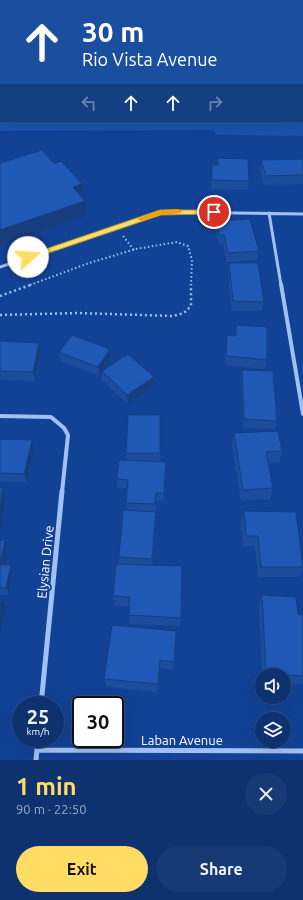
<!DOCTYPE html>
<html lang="en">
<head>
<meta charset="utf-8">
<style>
  :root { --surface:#0e3270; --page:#173a75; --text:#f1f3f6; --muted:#9baac3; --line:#2e4d83; --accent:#ffdd64 }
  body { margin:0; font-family:Ubuntu,sans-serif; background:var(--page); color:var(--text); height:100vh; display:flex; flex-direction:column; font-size:15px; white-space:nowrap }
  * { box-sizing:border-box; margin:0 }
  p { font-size:13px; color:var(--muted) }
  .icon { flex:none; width:22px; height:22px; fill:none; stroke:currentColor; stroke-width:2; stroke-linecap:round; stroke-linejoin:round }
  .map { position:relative; height:760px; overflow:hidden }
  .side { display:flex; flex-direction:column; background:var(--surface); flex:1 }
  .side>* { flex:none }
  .banner { position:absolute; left:0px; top:0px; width:303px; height:122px; box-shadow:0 4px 16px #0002,0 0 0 1px var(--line); background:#1a4fa0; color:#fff; overflow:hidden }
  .fabs { position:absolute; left:255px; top:668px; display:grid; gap:8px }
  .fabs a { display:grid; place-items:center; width:36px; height:36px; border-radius:50%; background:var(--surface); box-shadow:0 4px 16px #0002,0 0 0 1px var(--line); font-size:20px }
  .speed { position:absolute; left:12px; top:696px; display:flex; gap:8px; font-size:20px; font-weight:700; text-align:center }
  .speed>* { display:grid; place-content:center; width:52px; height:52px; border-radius:50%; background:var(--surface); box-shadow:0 4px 16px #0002,0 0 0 1px var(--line); line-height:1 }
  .speed small { font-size:10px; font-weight:400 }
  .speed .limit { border:2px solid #111; border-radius:6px; background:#fff; color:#111 }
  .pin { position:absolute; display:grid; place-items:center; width:34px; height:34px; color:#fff; margin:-17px; border:2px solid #fff; border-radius:50%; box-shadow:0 1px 4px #0007 }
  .me { position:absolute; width:44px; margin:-22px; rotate:71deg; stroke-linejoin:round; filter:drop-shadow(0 0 3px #0008) }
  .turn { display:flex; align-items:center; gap:14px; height:84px; padding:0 16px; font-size:18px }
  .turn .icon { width:52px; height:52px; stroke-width:2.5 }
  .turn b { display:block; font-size:28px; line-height:34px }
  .lanes { display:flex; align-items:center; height:38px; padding:0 16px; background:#0003; justify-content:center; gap:20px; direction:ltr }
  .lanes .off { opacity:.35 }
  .round { display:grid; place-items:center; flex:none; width:42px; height:42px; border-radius:21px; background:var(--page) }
  .summary { display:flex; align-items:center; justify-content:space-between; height:68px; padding:0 16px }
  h1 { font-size:24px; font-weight:600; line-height:30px; color:var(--accent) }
  .cta { display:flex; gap:8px; margin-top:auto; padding:8px 16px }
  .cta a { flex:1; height:46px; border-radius:24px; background:var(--accent); color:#111; font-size:16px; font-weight:600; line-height:46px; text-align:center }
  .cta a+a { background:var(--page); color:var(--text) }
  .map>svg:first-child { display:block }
  .green { fill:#1a53b0 }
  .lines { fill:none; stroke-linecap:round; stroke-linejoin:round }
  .path-far1 { stroke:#a2c1f3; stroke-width:2; stroke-dasharray:1.5 2.5; stroke-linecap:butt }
  .path { stroke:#a2c1f3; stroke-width:2.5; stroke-dasharray:2 3; stroke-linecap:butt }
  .street-far2 { stroke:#a2c1f3; stroke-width:3 }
  .street-far1 { stroke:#a2c1f3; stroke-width:4 }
  .street { stroke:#a2c1f3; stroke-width:5 }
  .secondary { fill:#d1e1fd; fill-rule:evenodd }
  .wall { fill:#1c4c9c }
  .shaded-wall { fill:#163e7f }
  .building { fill:#2058b5; stroke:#163e7f }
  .route { fill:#ffdd64; stroke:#a69041 }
  .slow { fill:#f59e0b }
  .labels { text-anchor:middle; stroke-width:4; stroke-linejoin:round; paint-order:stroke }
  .near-street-label { font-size:13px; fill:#fff; stroke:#124296 }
</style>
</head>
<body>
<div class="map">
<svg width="303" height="760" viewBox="0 0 303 760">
  <rect width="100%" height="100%" fill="#124296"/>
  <path class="green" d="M158 0H303V136L217 135 213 130 0 131 1 36V121H302V1H153Z"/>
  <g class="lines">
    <path class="path-far1" d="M123 236 134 250
      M30 285 89 263 136 249 177 242 188 246 192 260 191 285"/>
    <path class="path" d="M0 296 33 284
      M0 315 78 313 173 316 184 313 191 306V284"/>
    <path class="street-far2" d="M269 213 281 285
      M0 267 160 212 303 214"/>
    <path class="street-far1" d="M281 284 303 414
      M0 416 51 417 64 428 68 435 62 492"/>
    <path class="street" d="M41 705 62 491
      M37 750 303 751
      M36 760 38 739"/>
    <path class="secondary" d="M0 11H1V13H0Z"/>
  </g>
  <path class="wall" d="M218 158 249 181 248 190 211 189 212 165H217Z
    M303 159V184L264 185 260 169 261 160Z
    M216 221 259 251 257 260 227 262 223 244H219L215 230Z
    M229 263 264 302 262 311H232L228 272Z
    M236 325 267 360 265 369 225 365 227 335 235 336Z
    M0 341 39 343 41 352 35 381 0 380Z
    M110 349 111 359 102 370 154 386 128 404 102 380V371L99 376 60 361 59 352Z
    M242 370 277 421 275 429 243 428 241 379Z
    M160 415V461H145L166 462 164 501H156V520L153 565 181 618 180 626 130 624 129 615V606H114L113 596 119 564V557L126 511V503L127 488H117V479L127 460 126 453Z
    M234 433 282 451 279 462 268 463 273 488 270 499 241 501 232 445Z
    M0 439 34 449 27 482 0 481Z
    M244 511 303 564V568L299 577H258L255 546H243L241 522Z
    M0 540H5L8 548 4 565 13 572 9 595H0Z
    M262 595 298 614 303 615V684L284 683V675H262L259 604Z
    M176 631 173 670 159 668 157 692 106 687 104 679Z"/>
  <path class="shaded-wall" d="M82 184 83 199 73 187Z
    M85 201 86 215 0 246V230Z
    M39 343 41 352 35 381 33 372Z
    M110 349 111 359 99 376 98 367Z
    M154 377V386L128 404 127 395Z
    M32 440 34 449 27 482 24 474Z
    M3 487 6 496 1 530 0 527V508Z
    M156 512V520L152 567V559Z
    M5 540 8 548 3 572 0 565Z
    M11 565 13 572 9 595 6 588Z
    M2 599 6 608 0 634V606Z"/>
  <path class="building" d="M42 150 54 164 61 161 82 184 73 187 85 201 0 230V163Z
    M218 158 248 159 249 181 212 180V165H218Z
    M303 159V175L266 176 261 160Z
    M250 219 259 251 228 253 224 235H219L216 221Z
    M229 263H258L264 302 233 301Z
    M236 325 267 327V360L226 356 227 335 236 336Z
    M72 335 110 349 98 367 59 352Z
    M0 341 39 343 33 372 0 371Z
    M128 354 154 377 127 395 102 371Z
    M242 370 273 371 277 421 244 419Z
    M128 415H160V453H126Z
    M278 431 282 451 266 452 273 488 243 490 234 433Z
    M0 439 32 440 24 474 0 473Z
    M119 460 166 462 164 493H156L155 504 126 503 128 480 117 479Z
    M3 487 0 508V488Z
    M123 510 156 512 152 559 119 557Z
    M244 511 296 512 303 567H261L258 536H246Z
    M0 540H5L0 564Z
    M116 564 182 566 181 618 129 615 130 597 113 596Z
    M0 565H11L6 588H0Z
    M262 595 296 597 298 614 303 615V676L266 674Z
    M0 599H2L0 606Z
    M112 625 176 631 174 662 160 660 158 684 104 679Z"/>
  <path class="route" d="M160 210H214L217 212 214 214 161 215 31 259 28 260 24 257 25 256Z"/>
  <path class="slow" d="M178 209 182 211 181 213 161 215 141 221 137 219 160 210Z"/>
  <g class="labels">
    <g class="near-street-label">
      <text transform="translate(45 562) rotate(-84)" y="5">Elysian Drive</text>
      <text x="182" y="745">Laban Avenue</text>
    </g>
  </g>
</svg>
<div class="fabs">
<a><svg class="icon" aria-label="sound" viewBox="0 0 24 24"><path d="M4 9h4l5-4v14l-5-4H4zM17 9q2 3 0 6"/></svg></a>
<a><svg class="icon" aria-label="layers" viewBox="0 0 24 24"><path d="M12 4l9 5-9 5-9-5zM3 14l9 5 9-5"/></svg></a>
</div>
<div class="speed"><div>25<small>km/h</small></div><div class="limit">30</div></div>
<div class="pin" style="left:214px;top:212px;background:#d93025"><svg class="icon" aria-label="arrive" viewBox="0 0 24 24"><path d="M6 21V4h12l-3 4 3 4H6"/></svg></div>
<svg class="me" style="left:28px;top:257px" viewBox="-20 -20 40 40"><circle r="19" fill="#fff"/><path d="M0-13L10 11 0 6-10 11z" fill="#ffdd64"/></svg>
<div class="banner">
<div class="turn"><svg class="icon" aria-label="ahead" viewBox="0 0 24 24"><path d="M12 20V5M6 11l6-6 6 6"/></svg><div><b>30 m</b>Rio Vista Avenue</div></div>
<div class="lanes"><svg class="icon off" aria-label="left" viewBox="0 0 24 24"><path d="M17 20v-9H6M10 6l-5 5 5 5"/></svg><svg class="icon" aria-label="ahead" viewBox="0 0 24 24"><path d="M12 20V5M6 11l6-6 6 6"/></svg><svg class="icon" aria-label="ahead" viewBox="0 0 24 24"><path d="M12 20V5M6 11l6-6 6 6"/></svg><svg class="icon off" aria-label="right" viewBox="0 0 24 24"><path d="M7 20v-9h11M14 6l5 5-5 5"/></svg></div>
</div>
</div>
<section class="side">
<div class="summary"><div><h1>1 min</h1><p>90 m · 22:50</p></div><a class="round"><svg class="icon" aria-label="close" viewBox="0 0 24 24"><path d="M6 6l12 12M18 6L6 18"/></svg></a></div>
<div class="cta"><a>Exit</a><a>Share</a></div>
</section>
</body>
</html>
